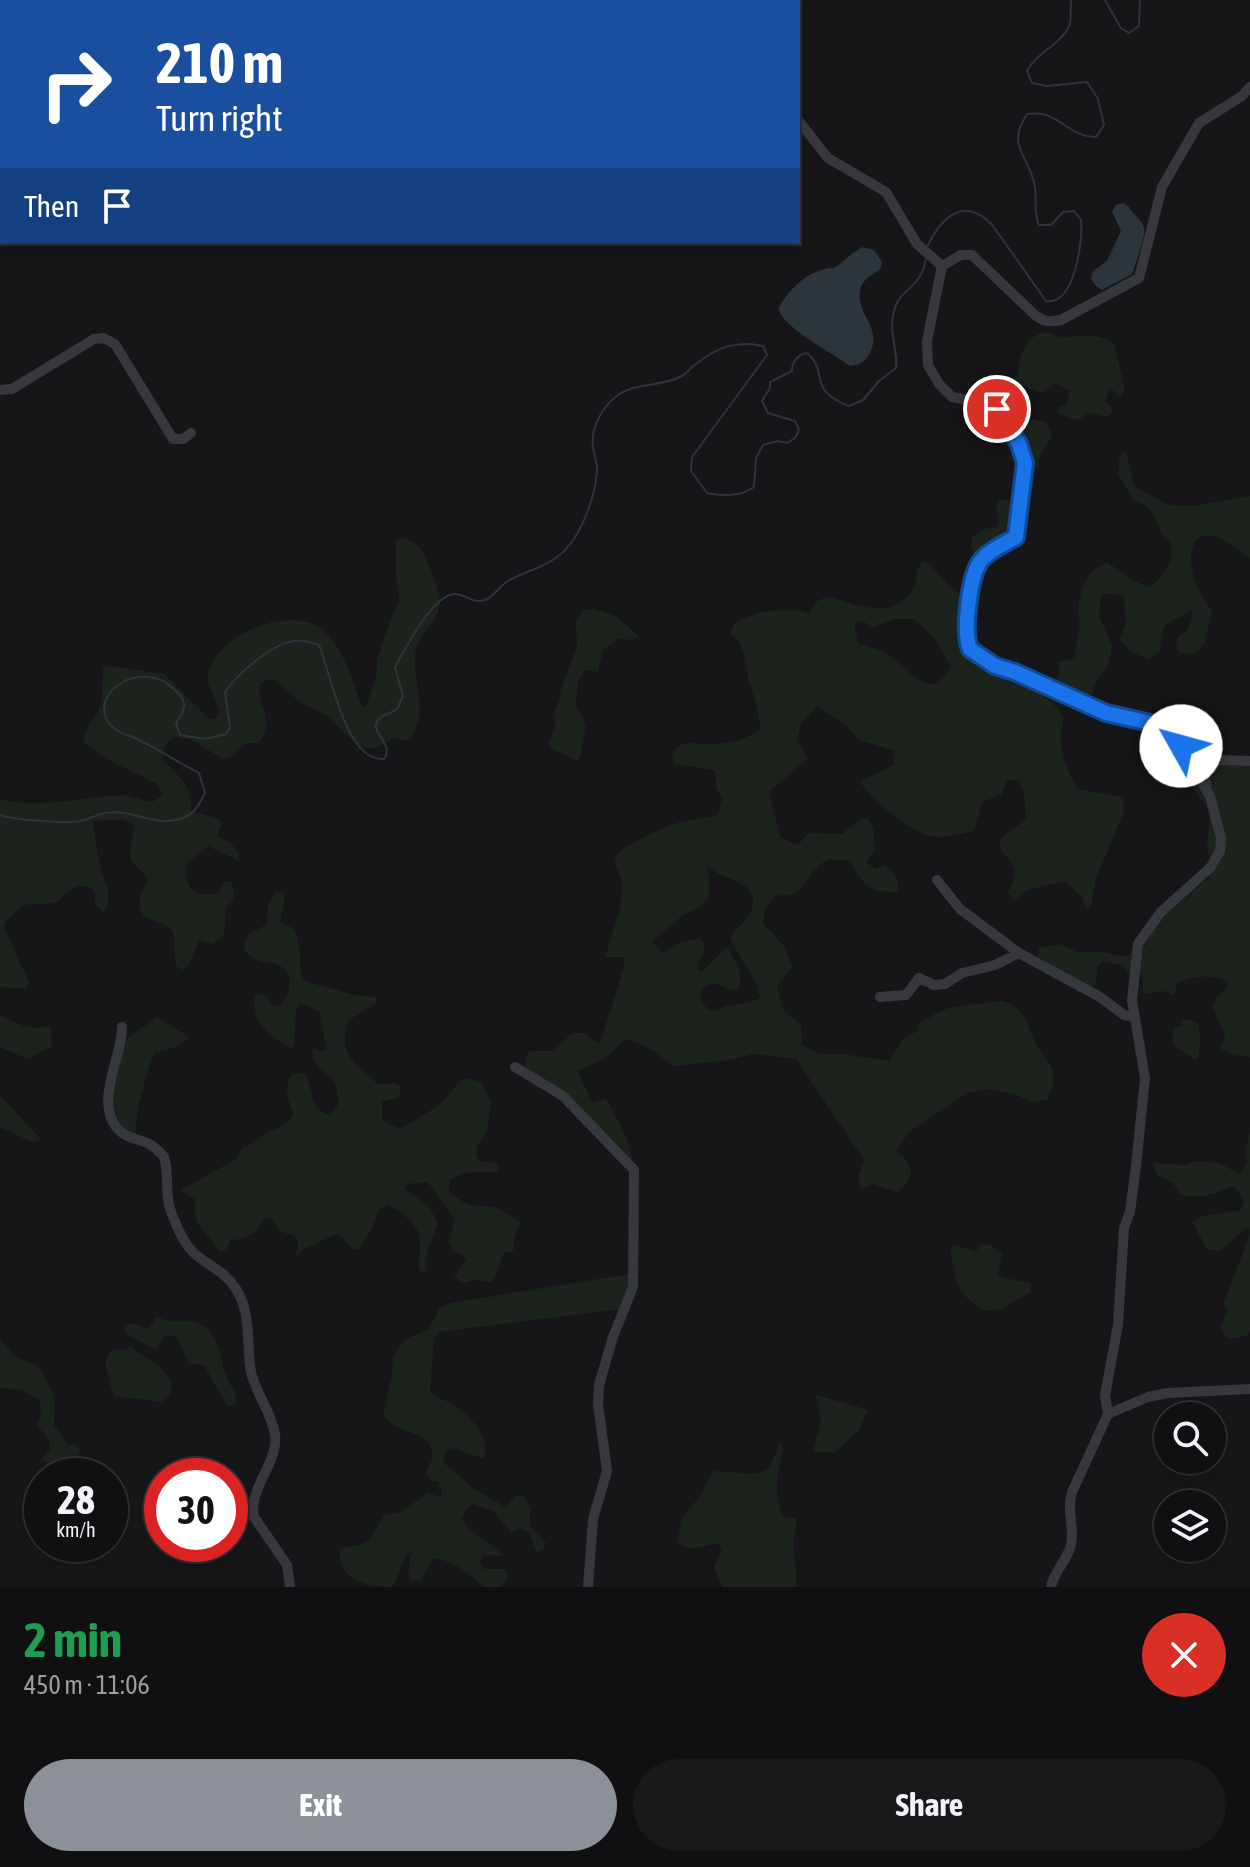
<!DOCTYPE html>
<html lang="en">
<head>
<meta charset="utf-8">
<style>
  :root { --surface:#101012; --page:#19191b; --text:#f1f3f6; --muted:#9c9d9f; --line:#303032; --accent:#8c9099 }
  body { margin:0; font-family:"Asap Condensed",sans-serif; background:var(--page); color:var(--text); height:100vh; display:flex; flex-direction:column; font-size:30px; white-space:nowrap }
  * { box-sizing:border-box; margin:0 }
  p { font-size:26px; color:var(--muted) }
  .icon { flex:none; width:44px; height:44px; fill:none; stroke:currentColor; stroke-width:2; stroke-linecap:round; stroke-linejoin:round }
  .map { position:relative; height:1587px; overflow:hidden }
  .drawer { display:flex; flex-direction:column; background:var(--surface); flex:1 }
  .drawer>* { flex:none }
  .top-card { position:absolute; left:0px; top:0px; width:800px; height:244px; box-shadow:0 2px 6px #0004,0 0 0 2px var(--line); background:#1a4fa0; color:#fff; overflow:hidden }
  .fabs { position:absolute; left:1154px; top:1402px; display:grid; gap:16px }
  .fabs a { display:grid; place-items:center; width:72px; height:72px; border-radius:50%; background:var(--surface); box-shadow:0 2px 6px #0004,0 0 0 2px var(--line); font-size:40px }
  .speed { position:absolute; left:24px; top:1458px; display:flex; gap:16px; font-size:40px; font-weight:700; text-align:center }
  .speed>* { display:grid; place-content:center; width:104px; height:104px; border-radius:50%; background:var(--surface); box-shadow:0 2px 6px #0004,0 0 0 2px var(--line); line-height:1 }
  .speed small { font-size:20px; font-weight:400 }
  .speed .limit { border:12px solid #d22; background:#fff; color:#111 }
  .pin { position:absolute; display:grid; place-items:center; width:68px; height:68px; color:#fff; margin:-34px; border:4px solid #fff; border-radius:50%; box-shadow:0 2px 8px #0007 }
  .me { position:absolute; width:88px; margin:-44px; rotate:308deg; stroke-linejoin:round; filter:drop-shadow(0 0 6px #0008) }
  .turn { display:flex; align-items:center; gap:28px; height:168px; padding:0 24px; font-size:36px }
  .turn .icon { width:104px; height:104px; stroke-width:2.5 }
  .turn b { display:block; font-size:56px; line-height:68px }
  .then { display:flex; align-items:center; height:76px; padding:0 24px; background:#0003; gap:16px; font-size:30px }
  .round { display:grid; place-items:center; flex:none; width:84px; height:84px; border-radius:42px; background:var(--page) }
  .head { display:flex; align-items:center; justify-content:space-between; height:136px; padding:0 24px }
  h1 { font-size:48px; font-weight:700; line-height:60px; color:#1e9e55 }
  .button { display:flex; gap:16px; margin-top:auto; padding:16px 24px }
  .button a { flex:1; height:92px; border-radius:48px; background:var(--accent); color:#fff; font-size:32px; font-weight:700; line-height:92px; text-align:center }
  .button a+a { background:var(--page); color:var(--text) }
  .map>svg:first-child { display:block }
  .green { fill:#1c231d; fill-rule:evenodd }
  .water { fill:#2c353c }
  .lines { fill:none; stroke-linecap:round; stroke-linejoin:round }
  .stream { stroke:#2c353c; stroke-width:2 }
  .minor { stroke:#37383d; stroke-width:10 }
  .route-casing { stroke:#114b97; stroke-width:20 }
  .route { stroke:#1a73e8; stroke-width:14 }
</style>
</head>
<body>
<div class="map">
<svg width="1250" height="1587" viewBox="0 0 1250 1587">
  <rect width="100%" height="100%" fill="#161618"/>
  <path class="green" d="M1048 332C1069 346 1085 325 1114 344L1125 390 1120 397 1110 388 1105 401 1114 411 1107 417 1089 413 1078 420 1059 414V407L1066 406 1070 391 1055 383 1042 393 1022 386 1017 389 1015 407 1017 415 1047 423 1052 435 1039 459V468L1034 470C1033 463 1033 456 1031 450 1024 429 1009 415 995 399L996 395 1018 376C1019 356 1025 334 1048 332Z
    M1126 451 1134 486 1168 505 1193 506 1250 496V558C1237 551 1227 539 1212 536 1188 531 1189 563 1194 578 1196 588 1206 601 1212 611L1204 644 1195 654 1179 653 1176 645 1178 636 1185 633 1192 620V610C1169 626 1163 616 1160 651L1149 660 1130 651 1120 640 1126 622 1124 596 1101 593 1099 616 1112 646 1108 666 1096 682 1092 695 1081 694 1055 682 1059 673 1058 662 1074 658 1080 625 1078 607 1082 588 1091 572 1107 562 1131 579 1147 587C1166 580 1184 546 1161 534 1159 520 1148 503 1134 501L1118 475 1120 454Z
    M999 499 1017 501 1011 536 994 548 974 556 971 545 973 536 985 529 996 527 999 522 996 508Z
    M402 538C407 540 414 542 418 546 426 554 441 592 440 604 439 622 417 636 415 653 412 680 432 720 406 741L394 738 373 749 360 747 327 715 302 704 274 679 261 682C253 706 278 715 259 743H245L230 757 223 759 190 739 174 737C166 743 162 750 163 760 179 777 194 787 191 811L217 818 222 823 217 836 230 842 239 854V861L208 846 187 863C183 887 195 899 218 893L225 881 232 882C234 893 236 900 226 907L224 936 212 944 199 940 188 966 182 970 176 966C170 928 186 933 145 917 135 905 140 894 148 881L145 875 131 861 130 848 135 825 123 820 93 821C94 835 97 851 100 865 103 881 115 898 104 913L95 904V891C79 878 67 892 56 903L22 905 6 921 4 928 29 982 26 989 0 987V799C37 810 83 797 121 795 131 795 142 801 152 802L163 795 156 783 106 759 83 742 88 725 97 715 102 702 103 668 109 666 165 674C180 691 196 704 210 720L216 718 220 711C216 701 207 686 208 676 212 634 292 604 323 630 344 648 353 682 362 707L367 705 377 673V660L393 613C405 600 396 589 396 574 395 562 398 553 395 541Z
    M924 561C941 571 949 594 969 596 968 611 960 623 963 639 971 678 1046 678 1064 719 1056 741 1066 771 1078 789L1123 797 1124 811 1096 879 1091 904 1088 911 1081 896 1066 881 1027 890 1015 900 1008 892C1026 858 1003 865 999 842L1008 832 1026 820 1024 795 1019 780 1007 781 1001 795 982 802 974 831C962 833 948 838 936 837 914 835 870 800 860 781L894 765 893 750 859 740 845 724 817 707 801 723 797 740 808 758 769 792 780 837 798 845 808 833 842 834 860 819 867 818 873 828 875 850 866 862 876 869 884 866C894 872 899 878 898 891 870 894 862 884 850 861 842 860 832 858 824 862 807 871 807 900 775 895L765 910 763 923 784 946 793 967 777 986 783 1010 801 1025 802 1045 819 1054H843L889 1061 902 1040 917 1031 918 1024C927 1019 936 1013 946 1009 951 1007 997 1001 1002 1001 1008 1002 1015 1006 1019 1010 1029 1021 1031 1038 1039 1049 1054 1070 1059 1076 1047 1100L1031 1102 1015 1094 990 1089 969 1092 909 1132 896 1151C915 1164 916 1177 898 1192L872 1184 861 1189 858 1176 864 1160 796 1059 754 1054 724 1061 673 1066C658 1054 644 1041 624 1040L604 1059 578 1071 592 1103 606 1099C618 1120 630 1139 633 1164L611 1140 531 1075 525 1066 527 1054 530 1051H552L573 1033H585L597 1043 601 1041 624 967 625 957H605L621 906 622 882 614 859C620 847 661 828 674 824 688 819 702 820 718 815L722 799 716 788 715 770 675 764 671 756C672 755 677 747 679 746 686 741 696 744 705 744 720 745 749 740 760 729 759 709 754 699 749 680 744 663 746 644 730 634L735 623C756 612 786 605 809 614L817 601 827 597C855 602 890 623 912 591 918 581 914 569 924 561ZM893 619H914L934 637 951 667 942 679 932 685C912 680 905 665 889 655 879 649 868 647 858 643L854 623 861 620 873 628ZM707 866C712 869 717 874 723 876 746 883 765 895 745 920 739 929 735 927 730 939L757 984 760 998C745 1005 728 1003 715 1011L706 1008 700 997C705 979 717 982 731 991L739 988C743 971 736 961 727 947L702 972 698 969 697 964 703 955 705 944 700 938 678 943 663 953 652 942 683 915 700 907 709 898V876Z
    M594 609 617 617 640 637 630 640 619 638 603 650 598 672 585 670 578 681 576 706 586 725 581 755 577 760C568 759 563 752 553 750L549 744 555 725 554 710 559 702 562 686 577 646 576 620 584 610Z
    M1173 756 1183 759 1188 769C1210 769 1228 763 1250 765V1057L1232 1055 1221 1049 1225 1035 1213 1007 1217 997 1228 987 1227 982C1212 973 1193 976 1177 983L1174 995 1164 991 1148 994 1143 992V975L1128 972 1122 965 1103 961 1098 966 1096 984 1092 986 1083 984 1038 957 1039 948 1060 944 1077 952H1103L1124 957 1146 945 1154 928 1171 910 1212 875 1209 858 1207 840 1210 823 1207 807 1186 779 1167 766V760Z
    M276 892H281L285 896 280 923 293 928C303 945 297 963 304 981L354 995 376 997V1003L349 1020C335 1055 357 1064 378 1084L395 1083 400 1085V1094L397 1098 382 1102V1120L400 1129C412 1121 427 1114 439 1105 450 1097 453 1085 465 1078L481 1082 491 1102 487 1131 478 1145 476 1155 480 1161 497 1163 499 1171C480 1174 465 1168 449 1181V1192L468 1205 496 1207 521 1222 514 1238V1249L510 1253 505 1252C498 1261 500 1273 491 1282L474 1280 463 1283 454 1277 466 1260 463 1255 453 1251 449 1241 455 1220 428 1182 407 1184 405 1189 430 1208 438 1224 427 1253 426 1271 421 1272C415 1261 422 1251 420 1239 418 1223 400 1211 388 1204L378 1210 373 1226 360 1249 355 1250 339 1235H334L304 1249 296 1257 298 1241 295 1236 280 1231 270 1218 264 1219C256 1233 247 1239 231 1240L226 1250 220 1252C206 1229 192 1229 195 1199L180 1190 235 1160 243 1147C252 1145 253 1142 260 1137 274 1126 278 1133 294 1115 288 1102 283 1085 292 1074L304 1073C316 1090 306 1106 329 1115 343 1104 338 1098 335 1082 323 1069 313 1069 312 1048L322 1051 327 1049 319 1012 305 1004H300L296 1008 294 1049C270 1039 250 1021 255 994L266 996 273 1006H279C290 997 296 975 280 966 266 958 257 967 244 949 249 924 256 935 267 923L268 906Z
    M0 1015C18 1024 29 1031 50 1026L52 1047 27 1059 0 1047Z
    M157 1017 189 1037C180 1047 169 1050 156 1052L152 1057 139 1103 135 1134 122 1129C104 1097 116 1073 125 1040Z
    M1181 1019 1190 1020 1198 1024 1201 1041 1198 1058 1194 1059 1173 1045V1029L1183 1026Z
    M0 1096 41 1139 32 1142 0 1127Z
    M1250 1132V1331L1248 1335 1230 1339 1224 1335 1221 1326 1227 1311 1224 1302 1250 1234 1249 1226 1219 1251 1207 1249 1192 1222C1205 1212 1225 1215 1241 1210L1244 1201 1234 1186C1217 1193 1199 1200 1180 1194L1173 1183 1156 1174 1153 1163 1186 1165 1195 1161 1219 1163 1240 1174 1247 1163 1245 1152Z
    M981 1244 991 1245 1002 1254 998 1274C1008 1281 1020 1279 1031 1284V1292L1001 1309 984 1311C951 1287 959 1288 950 1250L954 1245 976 1251Z
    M629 1274 631 1282 621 1309 439 1332 434 1339 430 1390C436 1399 444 1399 453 1404 469 1415 492 1438 484 1459L454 1448 447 1450 443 1462 473 1488 505 1507 516 1496 524 1495 530 1508V1526L546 1543 543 1550 536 1552 529 1533 521 1528 512 1533 492 1510 472 1504 465 1510 462 1519C472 1537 492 1541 503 1556L483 1555 480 1563 484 1569H505L508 1580 501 1587H483C469 1573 453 1560 433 1558L421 1580 411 1581 408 1572 412 1552 407 1554C401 1564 399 1578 391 1587 367 1587 334 1579 341 1548 378 1543 366 1541 385 1515L401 1512 428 1493 441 1497 442 1492 437 1481H432L427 1476 426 1472 433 1458 430 1444C417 1430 394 1431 383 1415L392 1376 393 1355 406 1339 429 1329 439 1309 451 1303Z
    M156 1317C166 1321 170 1321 180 1321 213 1318 219 1345 224 1370 227 1382 238 1392 236 1405L227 1406 204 1365 189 1364 176 1336H164L156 1350 125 1333 124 1328 130 1323 149 1329Z
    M0 1340 17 1358 36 1365 41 1370 55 1396 54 1425 68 1445 75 1444 80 1449 79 1455 64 1463 59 1472 53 1475 47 1473V1462L41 1459C58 1447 48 1438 37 1426L41 1413 39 1399 21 1390 0 1388Z
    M131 1347 161 1368 172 1381 170 1394 161 1402 115 1396C110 1390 111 1386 109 1378 105 1365 102 1358 114 1349L123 1350Z
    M816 1395 869 1410 858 1431 834 1453 813 1451 821 1421Z
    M781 1441C785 1452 780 1460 778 1472 775 1487 778 1502 783 1517L797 1518 793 1542 797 1587H722L714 1566 722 1549 718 1543 692 1549 677 1543 682 1518 701 1495 713 1471 754 1474 768 1470Z"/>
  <path class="water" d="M1123 203 1129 207C1133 214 1143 221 1144 228 1146 237 1135 264 1132 274L1102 290 1096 286 1091 279 1093 271 1107 261 1121 231 1112 212 1116 205Z
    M863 247 874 250 882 262 881 268C873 276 862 278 860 291 857 316 882 326 870 353 866 362 859 364 850 366 830 351 787 331 778 309 788 291 804 274 825 269 834 266 828 271 837 266 846 260 852 252 863 247Z"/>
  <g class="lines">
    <path class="stream" d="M1105 0 1121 28 1129 33 1139 26 1140 0
      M927 247C942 216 965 195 993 226L1046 301C1075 306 1083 239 1081 220L1074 211 1063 212 1051 225H1039C1033 212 1037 201 1035 187 1030 156 1005 147 1027 114 1059 109 1065 136 1096 137L1104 125 1098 99 1087 82 1047 86 1032 83 1027 71C1037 52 1060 45 1069 27 1072 19 1070 8 1071 0
      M0 815C12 820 68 824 81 821 99 816 102 810 124 813 143 816 160 825 180 819 194 815 199 805 205 793L199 773C179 763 160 750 139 740 133 736 123 735 116 730 78 700 140 653 176 691 181 696 185 700 184 707 184 713 179 717 176 723L180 735 205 739 226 734 230 727 225 692C237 674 271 645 293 641 302 640 310 642 319 645 331 673 345 762 384 759 396 743 365 731 380 718 384 714 392 713 397 709L403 696 395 667C405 650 433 593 456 594 467 595 473 604 485 600 494 597 499 586 508 581 523 572 543 568 557 557 580 541 595 498 597 471 597 462 594 455 593 447 590 428 603 406 618 395 637 382 662 387 682 376 687 373 691 367 696 364 717 347 737 340 763 346L767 355 692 457 691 471 707 493C724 496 740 497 754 487L756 458 763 445 778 441 787 443 795 438 799 430 795 421 768 413 762 401 770 388V382L792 371C792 362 798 354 807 353 830 372 805 389 849 406L863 400 879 381 896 368C898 349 888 331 894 311 900 286 922 290 926 257"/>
    <path class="minor" d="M743 0 744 2
      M798 120 828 158 886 192 917 244 942 266 961 255H972L1035 315C1043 322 1051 322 1061 320L1139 278 1162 187 1199 123 1242 96 1250 87
      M942 266 927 341 928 365 939 384 952 397 983 403 997 409 1019 444 1025 463 1016 537C1005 544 987 551 980 562 969 578 963 632 970 649L995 666 1106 713 1155 724 1172 736 1181 746 1210 796 1221 838 1220 851 1210 868 1161 912 1138 944 1132 1000 1145 1078 1136 1166 1130 1212 1124 1228 1118 1325 1105 1395 1108 1414 1072 1492C1066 1510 1075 1527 1071 1545 1067 1561 1054 1571 1051 1587
      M0 390 12 389 94 339 103 338 115 344 173 439H183L191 433
      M1206 787 1205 775 1211 763 1222 760 1250 761
      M937 880 960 909 1019 953 1100 997 1124 1015 1133 1017
      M880 997 906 995 919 978 934 985 945 984 962 973 995 965 1019 953
      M122 1027C123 1056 91 1106 121 1132 135 1143 147 1136 164 1157 170 1174 164 1195 171 1212 176 1225 184 1245 195 1254 210 1267 225 1271 236 1289 252 1313 246 1345 251 1372 256 1394 272 1413 275 1435 279 1462 248 1488 254 1517L287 1565 290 1587
      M515 1067 563 1096 634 1170 633 1287 613 1337 599 1385 598 1404 607 1471 593 1519 588 1587
      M1108 1414 1148 1397 1168 1393 1250 1389"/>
  </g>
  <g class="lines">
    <defs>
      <path id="route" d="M997 409 1019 444 1025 463 1016 537C1005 544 987 551 980 562 969 578 963 632 970 649L995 666 1015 672 1106 713 1155 724 1181 746"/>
    </defs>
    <use href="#route" class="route-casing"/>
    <use href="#route" class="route"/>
  </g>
</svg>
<div class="fabs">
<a><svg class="icon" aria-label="search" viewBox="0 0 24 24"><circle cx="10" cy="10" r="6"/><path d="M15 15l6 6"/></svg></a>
<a><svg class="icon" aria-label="layers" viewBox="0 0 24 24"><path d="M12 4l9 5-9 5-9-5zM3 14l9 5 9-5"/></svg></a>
</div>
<div class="speed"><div>28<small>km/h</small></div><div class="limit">30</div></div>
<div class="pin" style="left:997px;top:409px;background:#d93025"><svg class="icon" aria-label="arrive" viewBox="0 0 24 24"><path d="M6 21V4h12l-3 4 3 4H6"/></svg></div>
<svg class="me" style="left:1181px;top:746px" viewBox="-20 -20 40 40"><circle r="19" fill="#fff"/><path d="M0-13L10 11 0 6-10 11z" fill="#1a73e8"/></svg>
<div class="top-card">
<div class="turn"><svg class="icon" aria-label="right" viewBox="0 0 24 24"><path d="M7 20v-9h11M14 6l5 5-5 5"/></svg><div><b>210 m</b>Turn right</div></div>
<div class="then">Then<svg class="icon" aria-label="arrive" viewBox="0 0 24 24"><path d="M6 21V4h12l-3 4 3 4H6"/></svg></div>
</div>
</div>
<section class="drawer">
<div class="head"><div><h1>2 min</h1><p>450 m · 11:06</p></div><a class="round" style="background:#d93025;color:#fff"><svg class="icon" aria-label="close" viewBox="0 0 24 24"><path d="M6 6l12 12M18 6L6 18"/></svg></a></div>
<div class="button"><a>Exit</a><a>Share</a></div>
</section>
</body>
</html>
